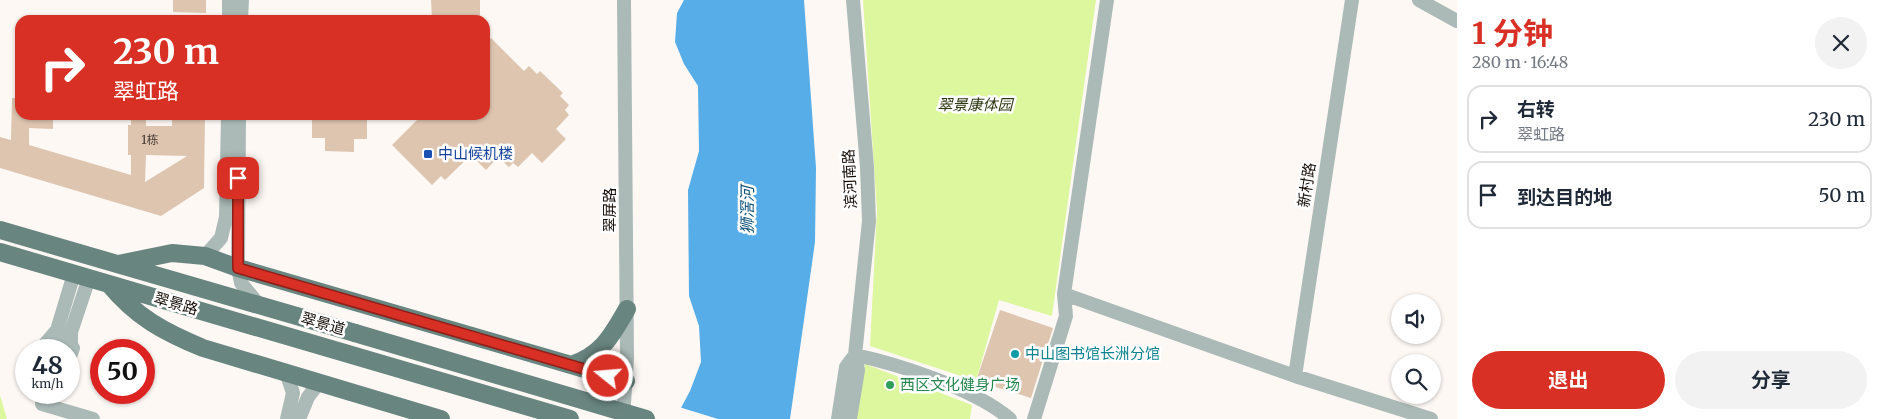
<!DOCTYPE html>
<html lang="zh">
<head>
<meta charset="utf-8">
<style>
  :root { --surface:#fff; --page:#f2f2f3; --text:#1f2937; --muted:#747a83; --line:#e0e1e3; --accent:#d93025 }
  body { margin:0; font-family:Merriweather,"Noto Sans SC",serif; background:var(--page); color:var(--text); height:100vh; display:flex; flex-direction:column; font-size:19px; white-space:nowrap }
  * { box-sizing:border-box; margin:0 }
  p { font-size:16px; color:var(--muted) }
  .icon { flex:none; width:28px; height:28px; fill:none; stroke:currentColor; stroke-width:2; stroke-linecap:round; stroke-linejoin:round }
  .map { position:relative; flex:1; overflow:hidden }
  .side { display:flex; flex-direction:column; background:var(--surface); width:425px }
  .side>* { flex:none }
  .guide { position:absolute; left:15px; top:15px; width:475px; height:105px; border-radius:15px; box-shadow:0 1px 4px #0004; background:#d93025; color:#fff; overflow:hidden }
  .buttons { position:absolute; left:1391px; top:294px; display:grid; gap:10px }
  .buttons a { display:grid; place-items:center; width:50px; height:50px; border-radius:50%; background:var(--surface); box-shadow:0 1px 4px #0004; font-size:25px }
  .speed { position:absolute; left:15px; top:339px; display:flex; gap:10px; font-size:25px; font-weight:700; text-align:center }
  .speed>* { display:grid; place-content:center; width:65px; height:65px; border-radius:50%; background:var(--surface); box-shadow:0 1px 4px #0004; line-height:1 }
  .speed small { font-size:12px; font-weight:400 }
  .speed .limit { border:8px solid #d22; background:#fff; color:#111 }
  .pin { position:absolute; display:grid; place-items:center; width:42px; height:42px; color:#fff; margin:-21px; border-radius:10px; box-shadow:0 2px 8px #0006 }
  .me { position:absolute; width:55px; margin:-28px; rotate:287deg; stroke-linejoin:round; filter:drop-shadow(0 0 4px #0008) }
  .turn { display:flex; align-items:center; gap:18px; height:105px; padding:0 15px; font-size:22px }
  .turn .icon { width:65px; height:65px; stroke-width:2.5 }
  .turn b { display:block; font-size:35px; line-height:42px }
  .round { display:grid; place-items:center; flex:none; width:52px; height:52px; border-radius:26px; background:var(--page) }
  .overview { display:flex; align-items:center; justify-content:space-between; height:85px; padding:0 15px }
  h1 { font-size:30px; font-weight:700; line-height:38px; color:var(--accent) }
  .action { display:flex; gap:10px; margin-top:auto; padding:10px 15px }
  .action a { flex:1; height:58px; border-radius:30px; background:var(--accent); color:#fff; font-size:20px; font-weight:700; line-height:58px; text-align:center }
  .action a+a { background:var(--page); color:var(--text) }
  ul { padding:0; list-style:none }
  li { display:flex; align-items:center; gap:15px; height:68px; margin:0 10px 8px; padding:0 5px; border:2px solid var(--line); border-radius:15px }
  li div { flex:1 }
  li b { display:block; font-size:19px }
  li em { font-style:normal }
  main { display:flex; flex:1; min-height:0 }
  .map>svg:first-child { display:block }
  .green { fill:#dcf79e }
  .water { fill:#56ade8 }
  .pier { fill:#fdf8f4 }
  .building { fill:#dec5b0; fill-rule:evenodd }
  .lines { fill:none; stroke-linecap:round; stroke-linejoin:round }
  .minor { stroke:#abbab7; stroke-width:14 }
  .major { stroke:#698580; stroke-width:18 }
  .major-bridge { stroke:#698580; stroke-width:18 }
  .route-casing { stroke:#8d1f18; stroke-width:12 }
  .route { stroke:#d93025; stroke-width:9 }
  .transit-dot { fill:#1a4fb4; stroke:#fff; stroke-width:2 }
  .culture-dot { fill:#0f9aa8; stroke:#fff; stroke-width:2 }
  .leisure-dot { fill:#2e9e5b; stroke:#fff; stroke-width:2 }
  .labels { text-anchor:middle; stroke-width:5; stroke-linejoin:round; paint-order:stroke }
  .number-label { font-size:12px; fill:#463a30 }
  .park-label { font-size:15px; font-style:italic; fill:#2e3812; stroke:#fff }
  .transit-label { font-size:15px; fill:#164399; stroke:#fff; text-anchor:start }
  .street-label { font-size:15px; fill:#140c06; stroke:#fff }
  .culture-label { font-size:15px; fill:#0d838f; stroke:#fff; text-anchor:start }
  .leisure-label { font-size:15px; fill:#27864d; stroke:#fff; text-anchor:start }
  .water-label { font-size:16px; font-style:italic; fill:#0d5178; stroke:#fff }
</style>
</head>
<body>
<main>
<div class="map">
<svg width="1457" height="419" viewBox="0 0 1457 419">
  <rect width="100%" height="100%" fill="#fdf8f4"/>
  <path class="green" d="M863 0H1096L1052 316 999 300 976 381 870 346 877 211Z
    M865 364 972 405 970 419H856Z
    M0 395 7 419H0Z"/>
  <path class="water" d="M684 0H804L816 168 815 242 790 419H675L690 391 701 362 699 326 689 296 688 190 699 151 698 86 684 64 675 42 677 13Z"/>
  <path class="pier" d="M679 407 718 419H673Z"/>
  <path class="building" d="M173 0H206V13L173 12Z
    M431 0H480V20H432Z
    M491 38 524 71 529 66 537 74 540 71 563 93 560 96 569 105 565 110 569 115 556 129 566 139 542 163 532 153 518 167 513 163 509 167 498 157 486 170 471 155 445 180 441 176 432 185 392 145 422 115H485V45Z
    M12 98H20V115H53V129L29 128V145L131 175V155H128V125H131V115H146V126H172V115H205L204 188 161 216 0 168V137L11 140ZM146 155 187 156 145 182Z
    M325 115H355L354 119H367V139H354V152L325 151V138H312V118H325Z
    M1000 310 1053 328 1031 398 976 381Z"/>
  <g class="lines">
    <path class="minor" d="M1419 0 1457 21
      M229 20V0
      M241 20 242 0
      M239 115 238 268 241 283 259 305
      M205 256 221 238 226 217 228 115
      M1064 294 1295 376 1431 419
      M51 337 57 330 74 274
      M71 343V332L89 278
      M45 350V344L51 337H65L73 348 69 359
      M855 355C899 364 977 390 1010 419
      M287 375 293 393 287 419
      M1295 376 1352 0
      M45 392 42 404 93 419
      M299 419 308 397 318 384
      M623 419 627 357 624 0
      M838 419 846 367 855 355
      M850 419 858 370 855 355 869 221 867 167 853 0
      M1034 419 1066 316 1064 294 1107 0"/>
    <path class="major" d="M0 230 355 333
      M0 252 570 419
      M118 264 172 253 205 256 238 268 626 381
      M109 284C136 317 164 332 203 348L441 419
      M571 365C602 355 612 335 627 309"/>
    <path class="major-bridge" d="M355 333 646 419"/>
  </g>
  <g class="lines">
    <defs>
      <path id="route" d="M238 178V268L608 376"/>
    </defs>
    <use href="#route" class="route-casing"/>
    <use href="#route" class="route"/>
  </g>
  <rect class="transit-dot" x="423" y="149" width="10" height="10" rx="2.5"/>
  <circle class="culture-dot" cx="1015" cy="354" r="5"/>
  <circle class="leisure-dot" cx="890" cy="385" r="5"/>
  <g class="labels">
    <g class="number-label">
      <text x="150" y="144">1栋</text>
    </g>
    <g class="park-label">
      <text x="975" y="110">翠景康体园</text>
    </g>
    <g class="transit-label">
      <text x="438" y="159">中山候机楼</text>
    </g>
    <g class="street-label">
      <text transform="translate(850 179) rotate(-93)" y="5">滨河南路</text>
      <text transform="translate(1307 185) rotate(-81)" y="5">新村路</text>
      <text transform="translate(610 210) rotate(-90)" y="5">翠屏路</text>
      <text transform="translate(176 304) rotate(16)" y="5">翠景路</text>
      <text transform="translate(323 324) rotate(16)" y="5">翠景道</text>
    </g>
    <g class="culture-label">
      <text x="1025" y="359">中山图书馆长洲分馆</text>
    </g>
    <g class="leisure-label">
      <text x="900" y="390">西区文化健身广场</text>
    </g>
    <g class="water-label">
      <text transform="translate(747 210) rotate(-90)" y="6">狮滘河</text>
    </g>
  </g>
</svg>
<div class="buttons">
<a><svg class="icon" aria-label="sound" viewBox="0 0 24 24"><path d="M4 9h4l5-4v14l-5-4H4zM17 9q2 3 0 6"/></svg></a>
<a><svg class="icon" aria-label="search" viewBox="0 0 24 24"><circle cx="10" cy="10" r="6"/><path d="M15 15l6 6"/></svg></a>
</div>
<div class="speed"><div>48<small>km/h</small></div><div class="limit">50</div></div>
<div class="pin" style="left:238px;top:178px;background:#d93025"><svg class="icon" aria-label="arrive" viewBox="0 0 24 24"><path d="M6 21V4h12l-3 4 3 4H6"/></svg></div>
<svg class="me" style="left:608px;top:376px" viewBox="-20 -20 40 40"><circle r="17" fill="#d93025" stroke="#fff" stroke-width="3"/><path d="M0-11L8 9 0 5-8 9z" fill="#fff"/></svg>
<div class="guide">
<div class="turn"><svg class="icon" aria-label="right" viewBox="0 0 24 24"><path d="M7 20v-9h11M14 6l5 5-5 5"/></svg><div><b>230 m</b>翠虹路</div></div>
</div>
</div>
<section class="side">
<div class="overview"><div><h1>1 分钟</h1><p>280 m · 16:48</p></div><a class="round"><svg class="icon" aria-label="close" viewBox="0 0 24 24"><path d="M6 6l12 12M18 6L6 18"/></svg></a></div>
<ul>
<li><svg class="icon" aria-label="right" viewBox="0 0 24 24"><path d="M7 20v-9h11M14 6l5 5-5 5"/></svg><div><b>右转</b><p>翠虹路</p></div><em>230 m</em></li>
<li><svg class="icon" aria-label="arrive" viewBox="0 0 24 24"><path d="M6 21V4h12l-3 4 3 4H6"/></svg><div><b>到达目的地</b></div><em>50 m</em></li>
</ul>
<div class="action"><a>退出</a><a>分享</a></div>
</section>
</main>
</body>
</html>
